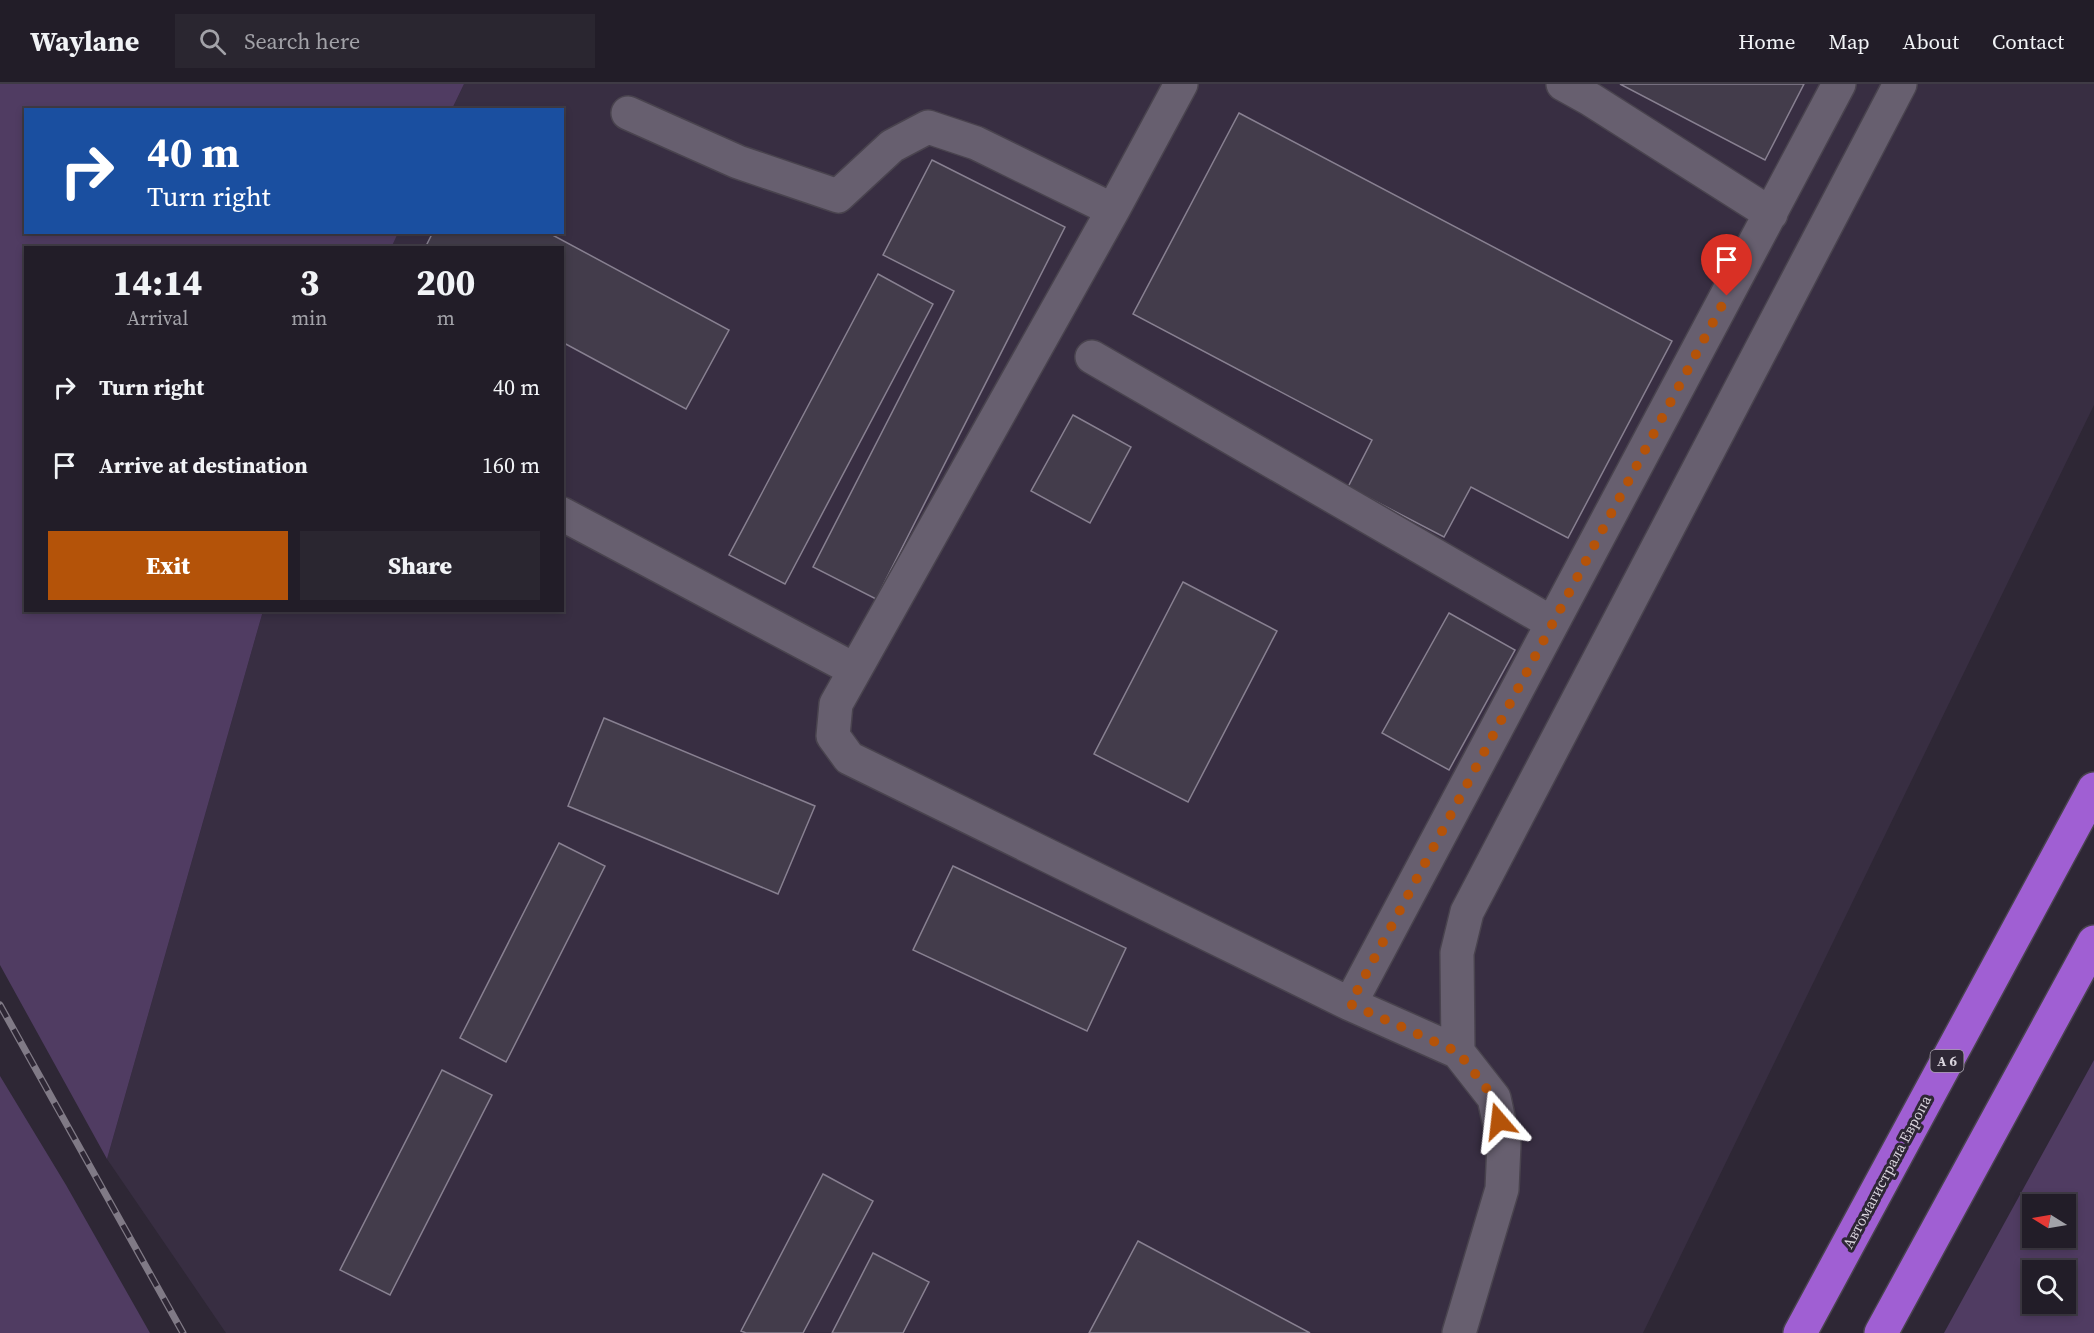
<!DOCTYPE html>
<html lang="en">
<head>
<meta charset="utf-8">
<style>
  :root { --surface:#221d28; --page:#2a2630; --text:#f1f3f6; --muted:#a2a2a8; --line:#3f3b45; --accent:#b45309 }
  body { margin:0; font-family:"Source Serif 4",serif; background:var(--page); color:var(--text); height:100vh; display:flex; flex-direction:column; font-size:22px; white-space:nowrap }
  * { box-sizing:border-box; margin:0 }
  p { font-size:20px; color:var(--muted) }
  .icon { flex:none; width:33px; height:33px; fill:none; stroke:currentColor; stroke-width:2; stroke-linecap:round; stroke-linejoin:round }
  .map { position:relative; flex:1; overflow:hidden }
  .sheet { position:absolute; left:24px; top:162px; width:540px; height:366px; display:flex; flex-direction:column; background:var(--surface); border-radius:0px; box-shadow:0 3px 9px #0003,0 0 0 2px var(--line) }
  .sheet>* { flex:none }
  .hud { position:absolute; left:24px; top:24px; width:540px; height:126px; border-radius:0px; box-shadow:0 3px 9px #0003,0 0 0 2px var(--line); background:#1a4fa0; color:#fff; overflow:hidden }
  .needle { width:39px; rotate:281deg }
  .fabs { position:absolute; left:2022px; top:1110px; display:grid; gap:12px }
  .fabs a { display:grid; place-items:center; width:54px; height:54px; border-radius:0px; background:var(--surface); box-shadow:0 3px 9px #0003,0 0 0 2px var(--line); font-size:30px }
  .pin { position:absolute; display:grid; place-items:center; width:51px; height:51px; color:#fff; margin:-62px -26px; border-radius:50% 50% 50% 0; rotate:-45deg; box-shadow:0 0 6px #0007 }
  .pin .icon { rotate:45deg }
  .me { position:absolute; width:66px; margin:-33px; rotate:343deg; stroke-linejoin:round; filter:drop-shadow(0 0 4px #0008) }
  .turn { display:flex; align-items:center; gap:21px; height:126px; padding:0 24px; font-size:27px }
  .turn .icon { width:78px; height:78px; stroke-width:2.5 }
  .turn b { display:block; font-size:42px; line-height:51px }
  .eta { display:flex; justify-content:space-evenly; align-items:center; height:102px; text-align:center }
  .eta b { font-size:36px; font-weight:800; line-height:42px }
  .primary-button { display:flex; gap:12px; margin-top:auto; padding:12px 24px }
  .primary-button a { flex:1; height:69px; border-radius:0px; background:var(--accent); color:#fff; font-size:24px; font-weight:800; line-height:69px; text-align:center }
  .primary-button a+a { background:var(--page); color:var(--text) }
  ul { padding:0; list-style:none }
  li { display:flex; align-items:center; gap:18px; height:78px; padding:0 24px }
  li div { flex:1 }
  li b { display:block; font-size:22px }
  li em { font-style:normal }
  header { display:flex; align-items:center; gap:36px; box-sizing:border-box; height:84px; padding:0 30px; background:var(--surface); border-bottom:2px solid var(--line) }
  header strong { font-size:28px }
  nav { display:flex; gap:33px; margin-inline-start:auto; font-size:21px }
  .search { width:420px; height:54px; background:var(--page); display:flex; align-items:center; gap:15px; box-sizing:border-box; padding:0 21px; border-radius:0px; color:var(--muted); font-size:22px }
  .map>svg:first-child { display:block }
  .built { fill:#382e42 }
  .green { fill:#503c62; fill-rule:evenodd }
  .building { fill:#433c4b; stroke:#888091; stroke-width:1.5 }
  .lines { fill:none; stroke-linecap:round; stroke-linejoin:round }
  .minor-casing { stroke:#49434e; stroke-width:36 }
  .highway-casing { stroke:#49434e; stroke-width:36 }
  .minor { stroke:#675f6f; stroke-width:33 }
  .highway { stroke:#a05fd3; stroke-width:33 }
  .rail-casing { stroke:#807a86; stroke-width:7 }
  .rail { stroke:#2e2735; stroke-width:4.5; stroke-dasharray:14; stroke-linecap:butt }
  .route { stroke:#b45309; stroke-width:10; stroke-dasharray:0 18 }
  .labels { text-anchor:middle; stroke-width:6; stroke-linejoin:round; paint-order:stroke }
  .shield { fill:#2e2735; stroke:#a6a0ab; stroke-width:1.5 }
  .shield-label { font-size:14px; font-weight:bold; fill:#d9d4dd }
  .street-label { font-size:15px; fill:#d9d4dd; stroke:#2e2735 }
</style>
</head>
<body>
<header>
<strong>Waylane</strong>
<div class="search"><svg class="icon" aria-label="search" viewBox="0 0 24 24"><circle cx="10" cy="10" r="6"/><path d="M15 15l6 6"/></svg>Search here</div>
<nav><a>Home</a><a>Map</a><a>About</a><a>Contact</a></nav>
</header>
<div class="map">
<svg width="2094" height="1249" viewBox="0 0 2094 1249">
  <rect width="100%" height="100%" fill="#2e2735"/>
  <path class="built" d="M464 0H2094V321L1643 1249H226L107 1075 263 527 562 526V164L391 163 398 149 562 148V26L452 25Z"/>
  <path class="green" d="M0 0H464L452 25 26 26V148L398 149 391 164H26V526L263 527 107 1075 0 881Z
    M2094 976V1249H1944ZM2032 1120H2066V1154H2032ZM2032 1186H2066V1220H2032Z
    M0 992 66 1101 150 1249H0Z"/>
  <path class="building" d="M1620 0H1804L1765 76Z
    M1239 29 1672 257 1568 454 1471 403 1444 453 1348 403 1372 356 1133 230Z
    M932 76 1065 143 876 515 813 483 954 207 883 171Z
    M433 148H547L729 246 686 325 562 258V164H425Z
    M878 190 933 220 785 500 729 471Z
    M1073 331 1131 363 1090 439 1031 407Z
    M1183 498 1277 547 1188 718 1094 670Z
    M1449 529 1515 566 1449 686 1382 649Z
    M604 634 815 722 778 810 568 722Z
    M559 759 605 782 506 978 460 954Z
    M953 782 1126 864 1087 947 913 866Z
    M442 986 492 1011 390 1211 340 1186Z
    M823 1090 873 1117 803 1249H746L741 1247Z
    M1138 1157 1310 1249H1089Z
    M873 1169 929 1198 903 1249H832Z"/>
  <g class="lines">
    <defs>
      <path id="minor" d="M1181 0 1113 126 836 620 833 652 849 674 1350 920 1458 968 1494 1014 1504 1060 1502 1105 1459 1249
        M1563 0 1590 15 1771 130
        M628 29 738 78 838 112 892 62 928 43 976 59 1113 126
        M1092 273 1552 539
        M562 430 855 586
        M1350 920 1839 0
        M1458 968 1457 869 1467 828 1900 0"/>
      <path id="highway" d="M1800 1249 2094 705
        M1881 1249 2094 858"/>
    </defs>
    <use href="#minor" class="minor-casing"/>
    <use href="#highway" class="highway-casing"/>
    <use href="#minor" class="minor"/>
    <use href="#highway" class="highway"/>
    <defs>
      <path id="rail" d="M0 921 183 1249"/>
    </defs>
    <use href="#rail" class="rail-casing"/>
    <use href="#rail" class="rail"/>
  </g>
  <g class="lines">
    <path class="route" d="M1499 1037 1494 1014 1458 968 1350 920 1727 212"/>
  </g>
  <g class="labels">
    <rect class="shield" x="1930.5" y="966" width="33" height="22" rx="4.5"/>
    <g class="shield-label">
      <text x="1947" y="982">A 6</text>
    </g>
    <g class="street-label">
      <text transform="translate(1887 1088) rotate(-62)" y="5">Автомагистрала Европа</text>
    </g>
  </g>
</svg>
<div class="fabs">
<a><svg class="needle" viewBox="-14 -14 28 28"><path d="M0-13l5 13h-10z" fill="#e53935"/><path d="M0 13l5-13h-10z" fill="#a2a2a8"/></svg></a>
<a><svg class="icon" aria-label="search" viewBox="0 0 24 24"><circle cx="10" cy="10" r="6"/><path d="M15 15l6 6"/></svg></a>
</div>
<div class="pin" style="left:1727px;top:212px;background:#d93025"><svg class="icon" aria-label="arrive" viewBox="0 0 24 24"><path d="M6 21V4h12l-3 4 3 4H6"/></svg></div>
<svg class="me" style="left:1499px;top:1037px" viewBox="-20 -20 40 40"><path d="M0-17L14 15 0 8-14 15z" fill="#b45309" stroke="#fff" stroke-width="4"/></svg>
<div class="hud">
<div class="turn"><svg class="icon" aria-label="right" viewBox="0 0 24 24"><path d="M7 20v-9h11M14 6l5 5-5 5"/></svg><div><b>40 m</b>Turn right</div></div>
</div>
<section class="sheet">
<div class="eta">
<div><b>14:14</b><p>Arrival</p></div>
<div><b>3</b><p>min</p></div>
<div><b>200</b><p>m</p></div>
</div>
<ul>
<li><svg class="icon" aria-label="right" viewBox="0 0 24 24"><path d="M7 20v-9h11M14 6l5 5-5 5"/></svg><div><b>Turn right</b></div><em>40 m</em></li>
<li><svg class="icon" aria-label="arrive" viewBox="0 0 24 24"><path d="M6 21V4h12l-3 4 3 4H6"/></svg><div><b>Arrive at destination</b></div><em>160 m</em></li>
</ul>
<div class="primary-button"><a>Exit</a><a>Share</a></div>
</section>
</div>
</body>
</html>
